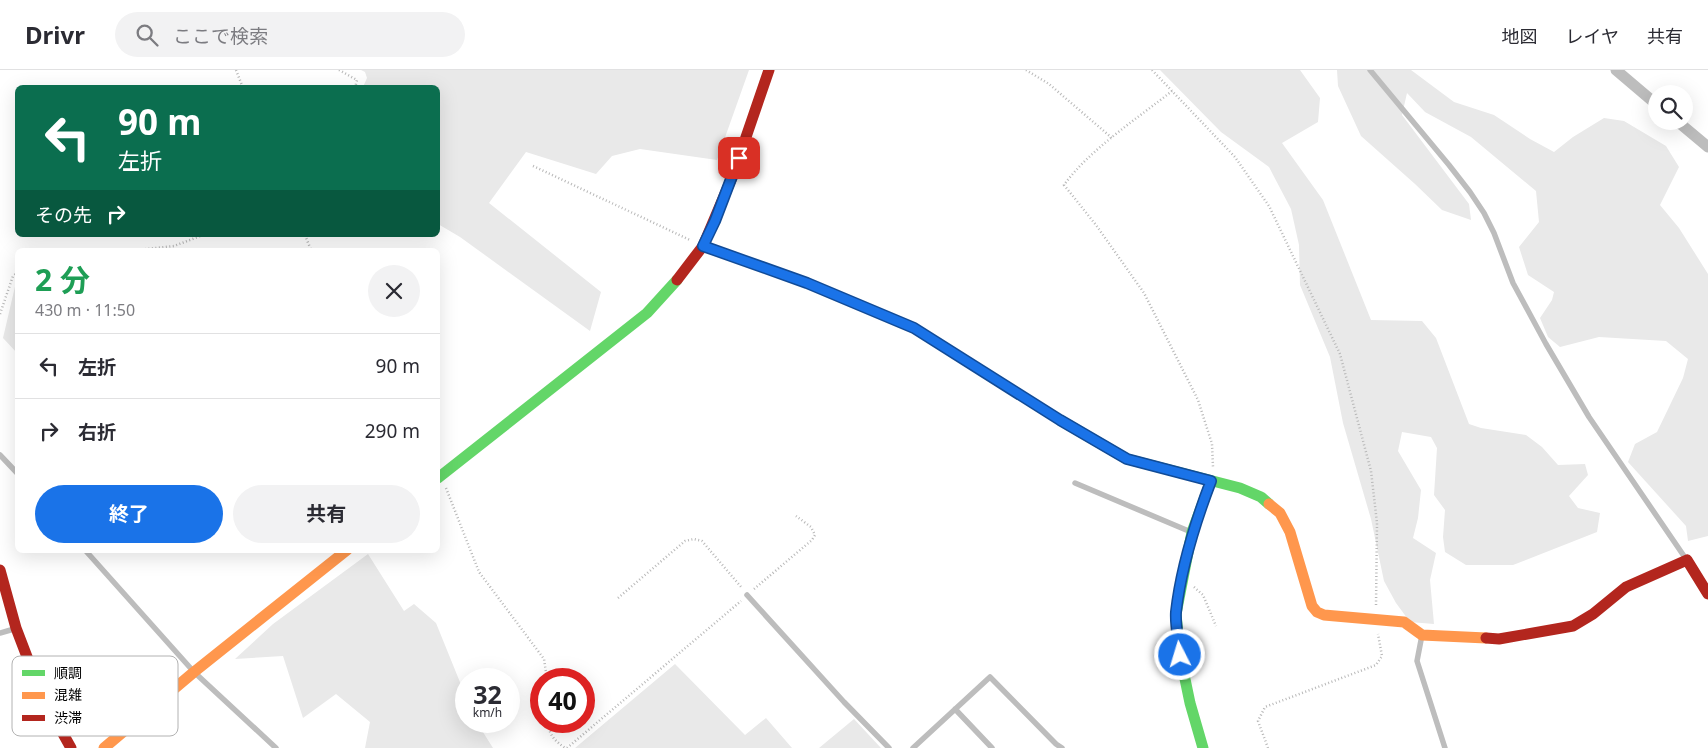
<!DOCTYPE html>
<html lang="ja">
<head>
<meta charset="utf-8">
<style>
  :root { --surface:#fff; --page:#f2f2f3; --text:#2b2b33; --muted:#7c7c81; --line:#e1e1e2; --accent:#1a73e8 }
  body { margin:0; font-family:"Noto Sans","Noto Sans JP",sans-serif; background:var(--page); color:var(--text); height:100vh; display:flex; flex-direction:column; font-size:19px; white-space:nowrap }
  * { box-sizing:border-box; margin:0 }
  p { font-size:16px; color:var(--muted) }
  .icon { flex:none; width:28px; height:28px; fill:none; stroke:currentColor; stroke-width:2; stroke-linecap:round; stroke-linejoin:round }
  .map { position:relative; flex:1; overflow:hidden }
  .side { position:absolute; left:15px; top:178px; width:425px; height:305px; display:flex; flex-direction:column; background:var(--surface); border-radius:8px; box-shadow:0 5px 20px #0002 }
  .side>* { flex:none }
  .top-card { position:absolute; left:15px; top:15px; width:425px; height:152px; border-radius:8px; box-shadow:0 5px 20px #0002; background:#0b6e4f; color:#fff; overflow:hidden }
  .tools { position:absolute; left:1648px; top:15px; display:grid; gap:10px }
  .tools a { display:grid; place-items:center; width:45px; height:45px; border-radius:50%; background:var(--surface); box-shadow:0 5px 20px #0002; font-size:25px }
  .speed { position:absolute; left:455px; top:598px; display:flex; gap:10px; font-size:25px; font-weight:700; text-align:center }
  .speed>* { display:grid; place-content:center; width:65px; height:65px; border-radius:50%; background:var(--surface); box-shadow:0 5px 20px #0002; line-height:1 }
  .speed small { font-size:12px; font-weight:400 }
  .speed .limit { border:8px solid #d22; background:#fff; color:#111 }
  .pin { position:absolute; display:grid; place-items:center; width:42px; height:42px; color:#fff; margin:-21px; border-radius:10px; box-shadow:0 2px 8px #0006 }
  .me { position:absolute; width:55px; margin:-28px; rotate:355deg; stroke-linejoin:round; filter:drop-shadow(0 0 4px #0008) }
  .turn { display:flex; align-items:center; gap:18px; height:105px; padding:0 20px; font-size:22px }
  .turn .icon { width:65px; height:65px; stroke-width:2.5 }
  .turn b { display:block; font-size:35px; line-height:42px }
  .then { display:flex; align-items:center; height:48px; padding:0 20px; background:#0003; gap:10px; font-size:19px }
  .round { display:grid; place-items:center; flex:none; width:52px; height:52px; border-radius:26px; background:var(--page) }
  .headline { display:flex; align-items:center; justify-content:space-between; height:85px; padding:0 20px }
  h1 { font-size:30px; font-weight:700; line-height:38px; color:#1e9e55 }
  .action { display:flex; gap:10px; margin-top:auto; padding:10px 20px }
  .action a { flex:1; height:58px; border-radius:30px; background:var(--accent); color:#fff; font-size:20px; font-weight:700; line-height:58px; text-align:center }
  .action a+a { background:var(--page); color:var(--text) }
  ul { padding:0; list-style:none }
  li { display:flex; align-items:center; gap:15px; height:65px; padding:0 20px; border-top:1px solid var(--line) }
  li div { flex:1 }
  li b { display:block; font-size:19px }
  li em { font-style:normal }
  header { display:flex; align-items:center; gap:30px; box-sizing:border-box; height:70px; padding:0 25px; background:var(--surface); border-bottom:1px solid var(--line) }
  header strong { font-size:24px }
  nav { display:flex; gap:28px; margin-inline-start:auto; font-size:18px }
  .search { width:350px; height:45px; background:var(--page); display:flex; align-items:center; gap:12px; box-sizing:border-box; padding:0 18px; border-radius:28px; color:var(--muted); font-size:19px }
  .map>svg:first-child { display:block }
  .green { fill:#e9e9e9 }
  .lines { fill:none; stroke-linecap:round; stroke-linejoin:round }
  .path { stroke:#b8b8b8; stroke-width:2.5; stroke-dasharray:1 2.5; stroke-linecap:butt }
  .lane { stroke:#bdbdbd; stroke-width:5.5 }
  .street { stroke:#bdbdbd; stroke-width:11 }
  .fast { stroke:#63d668; stroke-width:11 }
  .slow { stroke:#ff974d; stroke-width:11 }
  .jam { stroke:#b3261e; stroke-width:11 }
  .route-casing { stroke:#114b97; stroke-width:12 }
  .route { stroke:#1a73e8; stroke-width:9 }
  .key { fill:#fff; stroke:#b2b2b2; stroke-width:1 }
  .key-label { font-size:14px; fill:#000 }
</style>
</head>
<body>
<header>
<strong>Drivr</strong>
<div class="search"><svg class="icon" aria-label="search" viewBox="0 0 24 24"><circle cx="10" cy="10" r="6"/><path d="M15 15l6 6"/></svg>ここで検索</div>
<nav><a>地図</a><a>レイヤ</a><a>共有</a></nav>
</header>
<div class="map">
<svg width="1708" height="678" viewBox="0 0 1708 678">
  <rect width="100%" height="100%" fill="#fff"/>
  <path class="green" d="M361 0H749L717 90 640 79 612 86 596 104 526 82 489 133 601 222 590 261 460 167 438 154V18L363 17 367 8 365 2Z
    M1160 0H1300L1320 28 1318 52 1282 73 1323 130 1371 250 1422 251 1436 268 1469 354 1481 358 1526 365 1542 377 1558 395 1585 394 1588 405 1569 426 1578 438 1600 443 1597 462 1513 495H1466L1445 482 1443 467 1445 440 1434 425 1437 378 1431 367 1402 362 1398 381 1421 420 1418 448 1413 468 1436 483 1430 510 1434 554 1410 552 1396 533 1384 511 1371 449 1343 353 1330 287 1300 215 1299 175 1291 139 1269 97 1221 62Z
    M1337 0H1411L1454 32 1494 45 1530 69 1554 82 1573 67 1604 48 1624 51 1666 76 1679 97 1660 135 1679 158 1708 204V466L1688 471 1686 456 1628 392 1635 374 1657 362 1683 308 1688 289 1666 271 1599 267 1560 277 1548 267 1540 248 1552 230 1554 222 1528 205 1519 177 1539 152 1536 121 1471 67 1425 42 1407 23 1402 45 1469 134 1471 150 1442 140 1415 114 1361 66 1338 16Z
    M17 208H18L17 283 3 268Z
    M368 484 404 541 414 534 436 553 466 627V651H476L493 678H365L370 652 336 624 303 648 283 586 235 589 273 554Z
    M675 594 745 665 766 648 792 678H575Z
    M854 649 881 678H819Z"/>
  <g class="lines">
    <path class="path" d="M236 0 243 18
      M339 0 357 10 355 18
      M1026 0 1049 14 1112 68
      M1152 0 1235 87 1269 136 1340 284 1371 401 1377 453 1376 536
      M1172 21C1138 48 1089 80 1064 115L1096 155 1144 223 1198 330 1212 374 1213 397
      M533 96 690 170
      M305 165 311 180
      M138 180 174 176 203 165
      M0 244 13 206 18 202
      M446 418 479 502 544 589 547 609
      M1194 517 1203 525 1216 556
      M754 519 812 470 815 465 811 457 796 446
      M618 528 685 471 694 469 702 471 742 518
      M548 651C548 664 555 671 565 678
      M567 678 741 531
      M1268 678 1258 651 1265 637 1376 595 1382 586 1378 564"/>
    <path class="lane" d="M1370 0 1449 95 1470 122 1484 143 1494 163 1513 213 1546 274 1589 347 1686 489
      M705 177 807 213 914 258 1059 349
      M0 385 18 404
      M1075 413 1191 462
      M85 480 194 602 276 678
      M747 525 844 632 889 678
      M0 563 14 559
      M1422 565 1417 591 1445 678
      M955 639 992 678
      M913 678 990 607 1056 674 1062 678"/>
    <path class="street" d="M1616 0 1656 34
      M1677 51 1708 77"/>
    <path class="fast" d="M1060 350 1127 389 1240 418 1261 427 1269 434
      M438 408 647 243 677 210
      M1203 678 1190 633 1180 585 1176 544 1192 462 1211 411"/>
    <path class="slow" d="M1269 434 1280 443 1290 462 1312 536 1317 542 1324 545 1404 552 1422 565 1486 568
      M104 678 194 602 347 480"/>
    <path class="jam" d="M677 210 703 176 733 105 769 0
      M0 500 16 558 42 626 71 678
      M1486 568 1499 569 1573 556 1593 544 1626 517 1687 490 1708 524"/>
  </g>
  <g class="lines">
    <defs>
      <path id="route" d="M739 88 715 151 703 176 807 213 914 258 1060 350 1127 389 1211 411C1195 453 1181 497 1176 542 1175 556 1179 571 1180 585"/>
    </defs>
    <use href="#route" class="route-casing"/>
    <use href="#route" class="route"/>
  </g>
  <rect x="12" y="586" width="166" height="80" rx="8" class="key"/>
  <rect x="22" y="600" width="23" height="6" fill="#63d668"/>
  <rect x="22" y="622" width="23" height="7" fill="#ff974d"/>
  <rect x="22" y="645" width="23" height="6" fill="#b3261e"/>
  <g class="key-label">
    <text x="54" y="608">順調</text>
    <text x="54" y="630">混雑</text>
    <text x="54" y="653">渋滞</text>
  </g>
</svg>
<div class="tools">
<a><svg class="icon" aria-label="search" viewBox="0 0 24 24"><circle cx="10" cy="10" r="6"/><path d="M15 15l6 6"/></svg></a>
</div>
<div class="speed"><div>32<small>km/h</small></div><div class="limit">40</div></div>
<div class="pin" style="left:739px;top:88px;background:#d93025"><svg class="icon" aria-label="arrive" viewBox="0 0 24 24"><path d="M6 21V4h12l-3 4 3 4H6"/></svg></div>
<svg class="me" style="left:1180px;top:585px" viewBox="-20 -20 40 40"><circle r="17" fill="#1a73e8" stroke="#fff" stroke-width="3"/><path d="M0-11L8 9 0 5-8 9z" fill="#fff"/></svg>
<div class="top-card">
<div class="turn"><svg class="icon" aria-label="left" viewBox="0 0 24 24"><path d="M17 20v-9H6M10 6l-5 5 5 5"/></svg><div><b>90 m</b>左折</div></div>
<div class="then">その先<svg class="icon" aria-label="right" viewBox="0 0 24 24"><path d="M7 20v-9h11M14 6l5 5-5 5"/></svg></div>
</div>
<section class="side">
<div class="headline"><div><h1>2 分</h1><p>430 m · 11:50</p></div><a class="round"><svg class="icon" aria-label="close" viewBox="0 0 24 24"><path d="M6 6l12 12M18 6L6 18"/></svg></a></div>
<ul>
<li><svg class="icon" aria-label="left" viewBox="0 0 24 24"><path d="M17 20v-9H6M10 6l-5 5 5 5"/></svg><div><b>左折</b></div><em>90 m</em></li>
<li><svg class="icon" aria-label="right" viewBox="0 0 24 24"><path d="M7 20v-9h11M14 6l5 5-5 5"/></svg><div><b>右折</b></div><em>290 m</em></li>
</ul>
<div class="action"><a>終了</a><a>共有</a></div>
</section>
</div>
</body>
</html>
